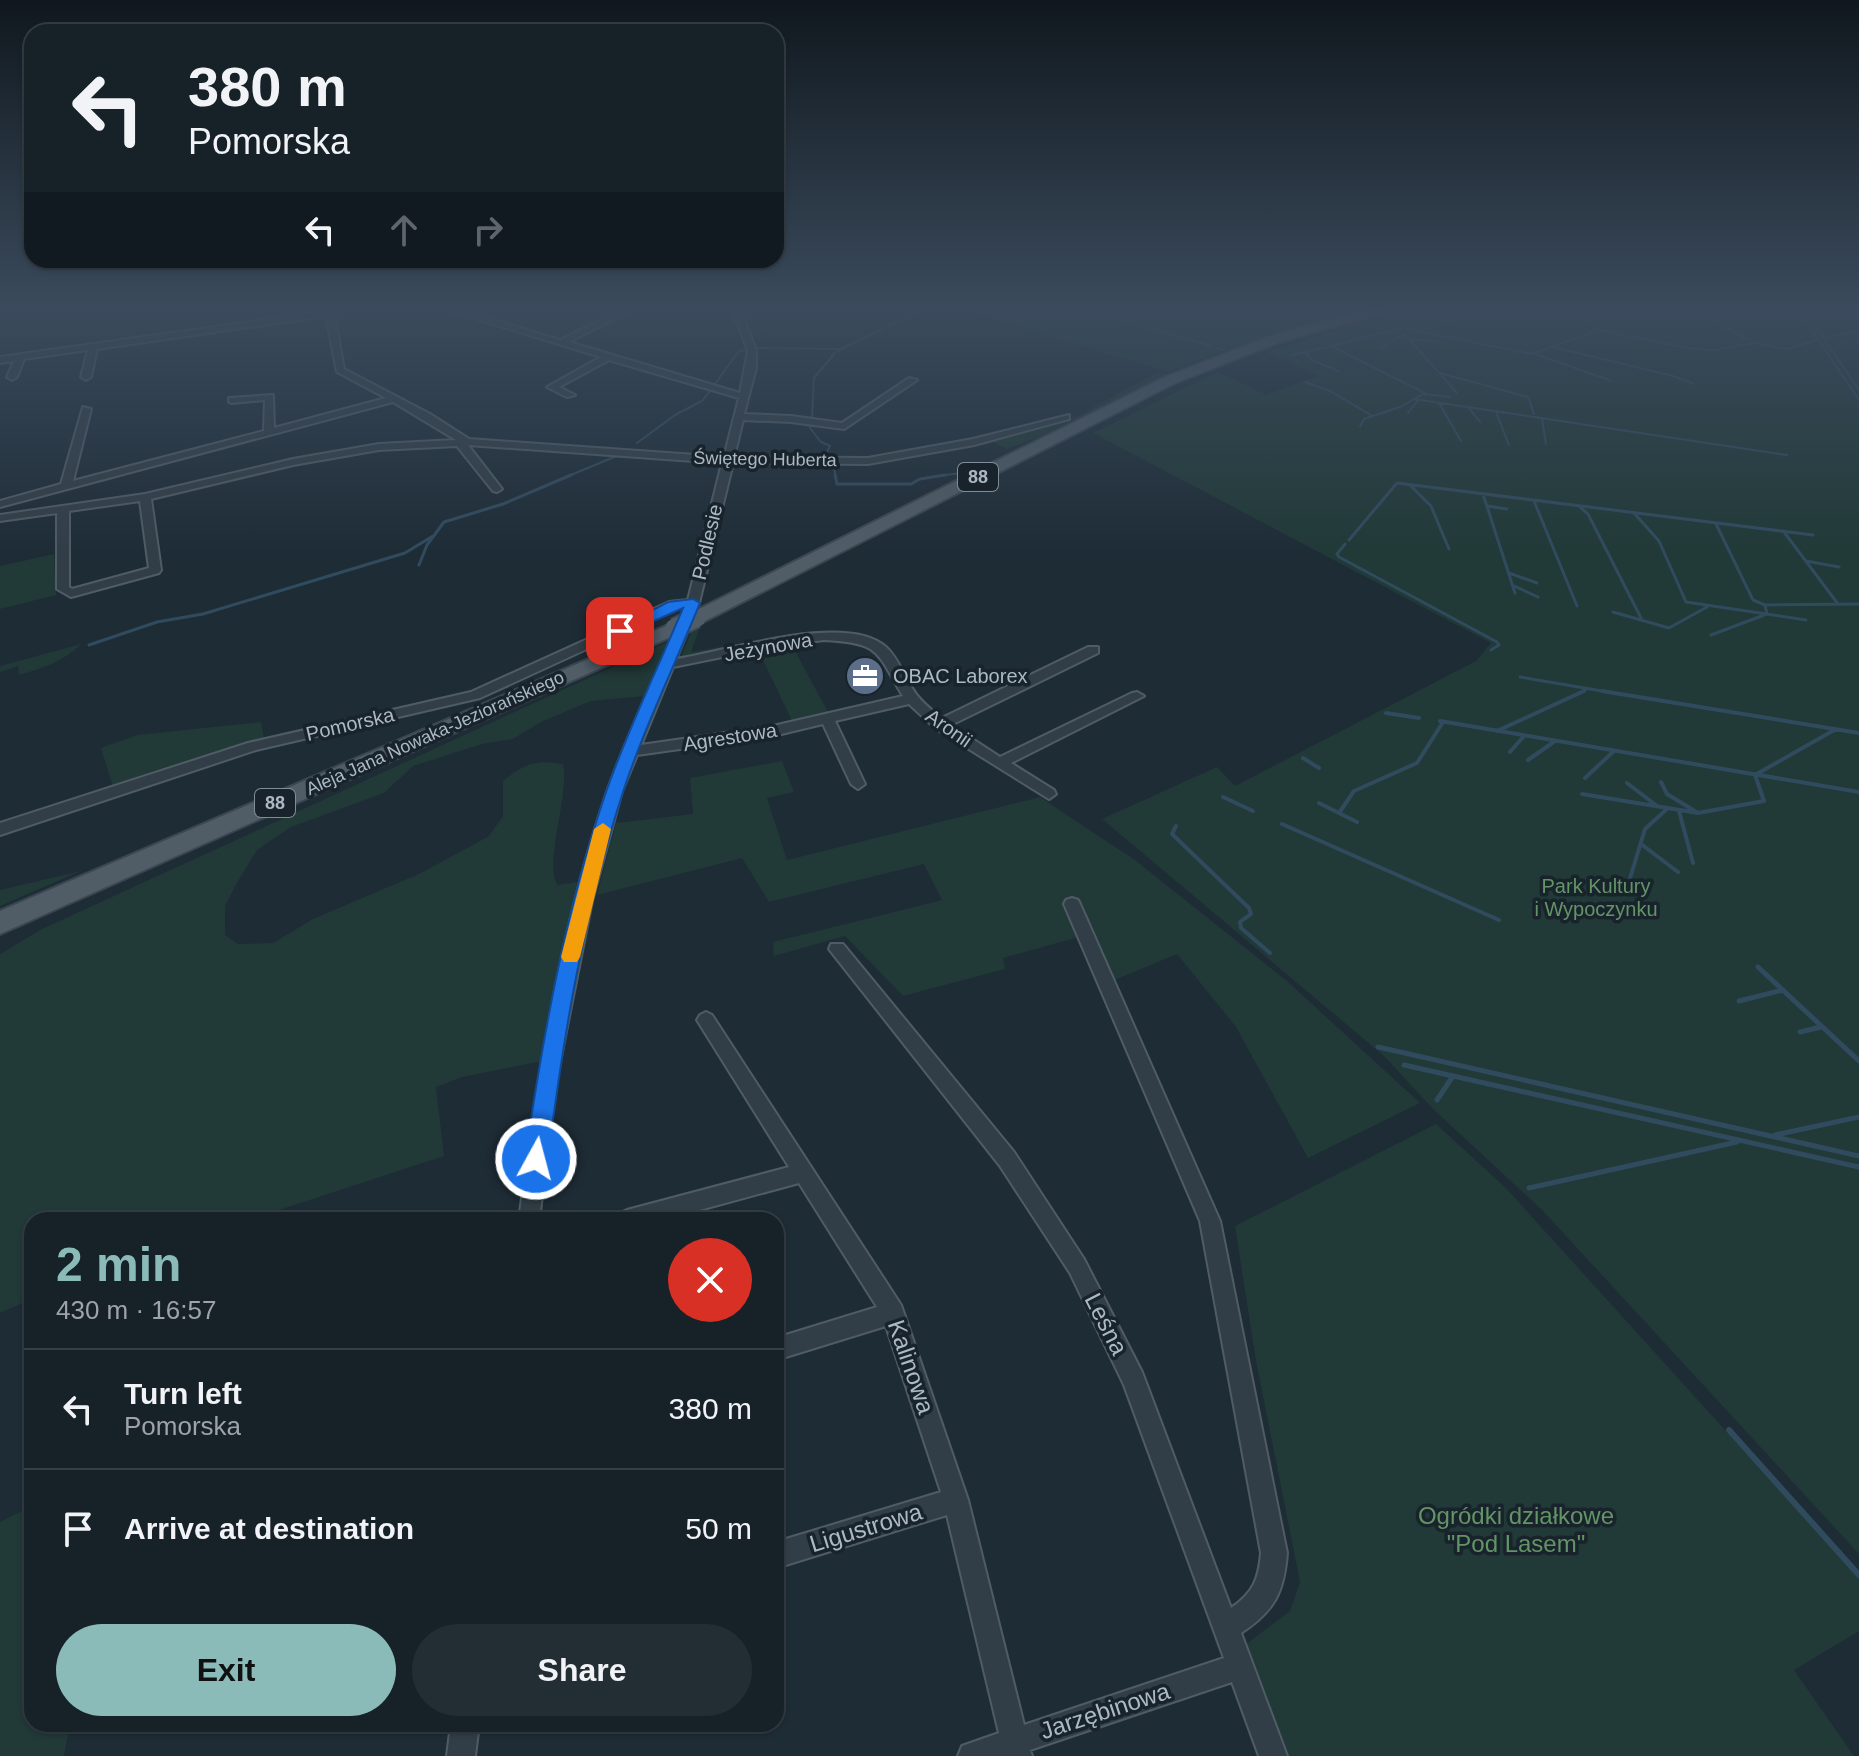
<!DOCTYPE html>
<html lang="en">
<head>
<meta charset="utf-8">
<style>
  :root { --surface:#162128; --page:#232e34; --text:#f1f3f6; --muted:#9ea3a8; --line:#353e45; --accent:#8bbbb9 }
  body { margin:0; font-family:Arial,sans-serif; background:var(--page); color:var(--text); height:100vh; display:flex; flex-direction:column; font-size:30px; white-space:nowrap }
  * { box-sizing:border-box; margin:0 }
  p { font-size:26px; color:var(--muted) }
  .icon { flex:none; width:44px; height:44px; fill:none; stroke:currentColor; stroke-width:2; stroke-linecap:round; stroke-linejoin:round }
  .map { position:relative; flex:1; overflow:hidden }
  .sheet { position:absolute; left:24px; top:1212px; width:760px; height:520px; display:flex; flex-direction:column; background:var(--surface); border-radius:24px; box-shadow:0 2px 6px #0004,0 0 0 2px var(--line) }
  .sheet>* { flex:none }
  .top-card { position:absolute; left:24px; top:24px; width:760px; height:244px; border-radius:24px; box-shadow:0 2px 6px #0004,0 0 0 2px var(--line); background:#162128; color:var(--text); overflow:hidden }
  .pin { position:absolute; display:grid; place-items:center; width:68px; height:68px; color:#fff; margin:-34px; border-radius:16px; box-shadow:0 4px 12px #0006 }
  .me { position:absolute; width:88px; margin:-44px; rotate:7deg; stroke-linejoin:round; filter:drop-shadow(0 0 6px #0008) }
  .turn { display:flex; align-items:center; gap:28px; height:168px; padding:0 32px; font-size:36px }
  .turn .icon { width:104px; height:104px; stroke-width:2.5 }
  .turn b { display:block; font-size:56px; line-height:68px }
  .lanes { display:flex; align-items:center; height:76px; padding:0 32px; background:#0003; justify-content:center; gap:40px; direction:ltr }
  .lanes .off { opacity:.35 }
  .round { display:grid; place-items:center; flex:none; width:84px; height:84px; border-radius:42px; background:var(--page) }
  .head { display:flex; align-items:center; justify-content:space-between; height:136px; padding:0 32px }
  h1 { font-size:48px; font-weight:700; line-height:60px; color:var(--accent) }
  .action { display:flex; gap:16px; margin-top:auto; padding:16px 32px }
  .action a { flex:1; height:92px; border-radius:48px; background:var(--accent); color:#111; font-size:32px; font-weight:700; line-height:92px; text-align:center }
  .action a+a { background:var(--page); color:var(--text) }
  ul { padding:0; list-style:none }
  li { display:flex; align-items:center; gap:24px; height:120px; padding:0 32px; border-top:2px solid var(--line) }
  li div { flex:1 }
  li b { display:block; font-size:30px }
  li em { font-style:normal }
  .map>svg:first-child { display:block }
  .green { fill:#213937 }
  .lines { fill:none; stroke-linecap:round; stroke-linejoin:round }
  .stream-far4 { stroke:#314b5e; stroke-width:2 }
  .stream-far3 { stroke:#314b5e; stroke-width:3 }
  .stream-far2 { stroke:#314b5e; stroke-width:4 }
  .stream-far1 { stroke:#314b5e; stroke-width:5 }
  .stream { stroke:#314b5e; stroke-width:6 }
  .minor-casing { stroke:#4f5c65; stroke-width:4 }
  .tertiary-casing { stroke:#4f5c65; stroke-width:4 }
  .primary-casing { stroke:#3b4750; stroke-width:4 }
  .minor { fill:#323e47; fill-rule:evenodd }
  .tertiary { fill:#323e47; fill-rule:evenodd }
  .primary { fill:#505d67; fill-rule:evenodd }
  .primary-bridge-casing { stroke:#3b4750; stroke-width:22; stroke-linecap:butt }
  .primary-bridge { stroke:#505d67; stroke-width:19 }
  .route { fill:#1a73e8; stroke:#114b97; stroke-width:2 }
  .slow { fill:#f59e0b }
  .labels { text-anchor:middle; stroke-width:7; stroke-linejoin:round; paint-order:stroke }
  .far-street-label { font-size:18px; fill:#acb9c4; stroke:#18232b }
  .shield { fill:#18232b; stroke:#808c96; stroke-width:2 }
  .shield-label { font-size:18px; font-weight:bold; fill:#acb9c4 }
  .street-label { font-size:20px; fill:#acb9c4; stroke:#18232b }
  .poi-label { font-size:20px; fill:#acb9c4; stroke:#18232b; text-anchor:start }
  .park-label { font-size:20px; fill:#639467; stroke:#18232b }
  .near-street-label { font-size:24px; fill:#acb9c4; stroke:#18232b }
  .near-park-label { font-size:24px; fill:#639467; stroke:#18232b }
</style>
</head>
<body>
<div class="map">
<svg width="1859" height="1756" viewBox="0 0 1859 1756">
  <rect width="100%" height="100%" fill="#1e2c36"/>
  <path class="green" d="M985 307H1369L1240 345 1168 372 976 313Z
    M1427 307H1822L1859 311V1554L1542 1210 1433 1109 1384 1056 1102 819 1217 767 1235 786 1476 661 1491 643 1093 433 1218 372 1266 395 1319 376 1267 352 1386 315Z
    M1158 372 1166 375 1037 438 1006 449 991 441 1077 416Z
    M54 554 56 595 0 609V566Z
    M699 629 691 652 787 636 828 712 792 721 758 650 677 667 692 630Z
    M667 642 645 696 591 701 541 722 513 739 482 744 413 766 384 793 291 827 257 850 238 881 225 906V935L238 944 273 943 313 919 421 873 489 836 503 816V781C524 764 535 759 563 764 570 794 543 867 558 885L577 882 542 1061 462 1077 436 1087 444 1156 270 1213 237 1220H32V1299L0 1313V954L42 929Z
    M81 644C63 662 43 668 19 675L18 666 0 672V666Z
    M261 722 264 738 113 787 101 748 137 735Z
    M782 761 794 792 767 798 787 860 1040 797 1135 860 1287 981 1420 1103 1308 1158 1236 1027 1177 954 1112 981 1082 936 1003 958 1005 969 903 996 845 936 774 956 773 942 942 900 924 864 769 902 742 858 597 895 616 823 693 814 690 778Z
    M81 871 0 906V890Z
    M1436 1124 1506 1188 1859 1578V1631L1794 1670 1854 1756H1288L1245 1645 1290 1611 1300 1582 1256 1361 1235 1226Z
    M32 1506V1724H70L64 1756H0V1522Z"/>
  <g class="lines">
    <path class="stream-far4" d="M1080 307 1211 346
      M1687 307 1754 343 1786 349 1818 340
      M1796 307 1859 400
      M1802 307 1859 390
      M1821 307 1859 311
      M1400 329 1457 393
      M1859 329 1854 332 1859 344
      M1420 330 1490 307
      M1599 330 1687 348 1714 350 1754 343
      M1823 338 1854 332
      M1410 339 1440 342
      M1553 347 1673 376 1694 384
      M757 348 839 349
      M1217 348 1224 350
      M1379 349 1404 334
      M837 351 916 313 937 307
      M1306 353 1312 360 1338 371
      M1535 354 1612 381
      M1292 355 1331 346
      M1440 373 1528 397 1534 414
      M1305 382 1330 391 1371 415
      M715 384 738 352 747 349
      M1424 394 1450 397
      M1414 399 1787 455
      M1439 403 1461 441
      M1469 408 1480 422
      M1496 412 1509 445
      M1408 413 1418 400
      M812 419 814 378 835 353
      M1542 419 1546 444
      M811 424 810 428 821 442 830 446 826 454 829 457
      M1360 427 1364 419 1400 407 1425 393 1331 346 1403 328 1532 354 1598 330 1599 327 1554 307
      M637 443 675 415 702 401 710 391
      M833 464 836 477
      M566 477 619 455
      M931 477 961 473"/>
    <path class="stream-far3" d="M835 475 837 484H911L920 479 945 475
      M1410 485 1431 506 1449 549
      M1483 494 1515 593
      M1534 501 1577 606
      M1487 506 1507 509
      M1580 507 1588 514 1642 620
      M1634 513 1659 541 1686 602 1806 620
      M1784 532 1838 604
      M1349 540 1397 483 1813 535
      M1345 544 1337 554 1339 557 1497 642 1499 645 1491 650
      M1806 561 1839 567
      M419 565 427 545 444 522 503 504 571 475
      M1509 573 1537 583
      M1512 585 1538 597
      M1765 605 1859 604
      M1613 612 1669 628 1707 607
      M1711 635 1767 614 1765 605 1753 600 1716 524
      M89 645 157 622 203 614 405 553 433 536
      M1520 677 1614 693
      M1579 693 1587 689"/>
    <path class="stream-far2" d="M1602 691 1859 733
      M1386 713 1419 718
      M1440 721 1859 792
      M1497 731 1584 691
      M1510 752 1524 736
      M1303 758 1319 768
      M1528 760 1555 741
      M1585 778 1614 751
      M1661 782 1667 794 1698 813
      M1627 783 1657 806
      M1582 794 1698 813 1764 801 1755 775 1836 729
      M1223 797 1253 811
      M1319 803 1357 822
      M1679 811 1693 863
      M1339 813 1354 791 1417 763 1443 722
      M1282 824 1499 920
      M1176 826 1172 834 1249 908 1251 914 1240 922 1241 928 1270 953
      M1641 844 1678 872
      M1628 885 1645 829 1668 808"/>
    <path class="stream-far1" d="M1758 967 1859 1061
      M1739 1001 1783 990
      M1800 1032 1821 1027
      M1378 1047 1859 1156
      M1404 1065 1859 1167
      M1437 1100 1453 1076
      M1775 1135 1859 1117
      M1529 1188 1737 1142"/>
    <path class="stream" d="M1729 1430 1859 1575"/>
    <defs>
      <path id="minor" d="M333 307H346L334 313 344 369 430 414 469 439 724 457 739 398 609 360 559 387 575 395 567 397 547 387 601 357 437 307H451L560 340 626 307H637L569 342 740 393 748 350 731 307H739L756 350V368L744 414 791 416 842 423 909 378 917 380 844 429 791 422 743 420 734 457 868 458 973 439 1069 415V419L974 445 868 464 733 463 699 603 676 659C725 652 846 611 886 647 898 658 903 674 912 688 919 700 931 710 942 718L1088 647H1098V653L951 725 1000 757 1132 693 1137 692 1144 696 1011 763 1054 790 1056 794 1049 799 935 728 909 704 835 721 865 784 858 789 851 784 823 724 773 736 637 755 622 791 592 901 556 1082 539 1220H519C538 1076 560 930 607 792 629 730 659 669 685 608H676L480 698 256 750 0 835V823L248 743 471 692 669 602 688 600 722 463 468 445 502 489 497 492 493 491 457 446 379 450 293 465 151 499 161 570 159 573 71 597 57 589V513L0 521V515L145 494 293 459 379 444 456 440 393 402 0 507V501L61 484 83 407 91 409 73 481 264 431 265 400 232 403 229 402V398L273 395 274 428 386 398 337 372 326 316 97 349 91 377 86 380 81 377 88 350 24 359 17 377 12 380 7 377 14 361 0 363V357L321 312ZM140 501 149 568 72 589 69 587V511ZM824 640C882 643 876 652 903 696L773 726 641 745 673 667 771 647Z
        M1072 898 1078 900 1080 904 1220 1221 1287 1553C1284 1593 1274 1611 1241 1633L1287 1756H1259L1232 1682 1030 1750 1032 1756H958L962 1746 999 1733 947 1515 776 1568V1542L941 1492 886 1326 776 1360V1338L877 1307 799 1183 663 1220H617L620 1213 627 1210 789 1167 697 1020 700 1015 706 1012 712 1015 901 1305 968 1500 1024 1725 1224 1658 1124 1385 1070 1273 1000 1166 829 949 831 944H843L1014 1152 1084 1259 1142 1372 1231 1608C1253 1593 1259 1579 1261 1553L1200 1221 1064 904 1066 900Z
        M451 1724H479L475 1756H447Z"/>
      <path id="tertiary" d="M1837 307H1859V312Z"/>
      <path id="primary" d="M1376 307H1400L1280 342 1175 383 703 622 696 624 686 618 689 614 1165 377 1270 336Z
        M675 622 682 624 685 628 682 632 0 934V911Z"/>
    </defs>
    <use href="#minor" class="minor-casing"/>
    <use href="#tertiary" class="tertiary-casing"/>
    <use href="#primary" class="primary-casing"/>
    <use href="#minor" class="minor"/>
    <use href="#tertiary" class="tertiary"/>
    <use href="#primary" class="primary"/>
    <defs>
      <path id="primary-bridge" d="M675 628 696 618"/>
    </defs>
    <use href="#primary-bridge" class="primary-bridge-casing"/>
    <use href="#primary-bridge" class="primary-bridge"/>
  </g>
  <linearGradient id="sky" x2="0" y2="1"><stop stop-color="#10181e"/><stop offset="0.56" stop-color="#3b4b5d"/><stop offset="1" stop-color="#3b4b5d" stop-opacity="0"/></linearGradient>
  <rect width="1859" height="553" fill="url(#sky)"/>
  <path class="route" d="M693 599 700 603C674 667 643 730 622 795 584 913 563 1037 548 1159L544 1166 536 1169 528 1166 525 1159C543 1036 565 912 605 795 627 731 657 670 683 608L625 634H615L613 631 668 602Z"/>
  <path class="slow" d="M603 823 611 829 580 957 577 962H564L561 957 594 829Z"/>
  <defs>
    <symbol id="office-disc" viewBox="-11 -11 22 22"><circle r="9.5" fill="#5c6f8a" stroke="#18232b"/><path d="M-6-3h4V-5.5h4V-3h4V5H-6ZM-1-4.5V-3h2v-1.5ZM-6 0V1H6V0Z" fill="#fff"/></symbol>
  </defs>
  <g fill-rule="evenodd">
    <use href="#office-disc" x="843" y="654" width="44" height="44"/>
  </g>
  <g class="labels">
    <g class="far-street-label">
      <text transform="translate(765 459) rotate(1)" y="6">Świętego Huberta</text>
      <text transform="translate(435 733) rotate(-24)" y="6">Aleja Jana Nowaka-Jeziorańskiego</text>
    </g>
    <g class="shield">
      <rect x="958" y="463" width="40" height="28" rx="6"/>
      <rect x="255" y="789" width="40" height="28" rx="6"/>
    </g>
    <g class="shield-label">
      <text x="978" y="483">88</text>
      <text x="275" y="809">88</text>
    </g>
    <g class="street-label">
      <text transform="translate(707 542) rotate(-77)" y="7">Podlesie</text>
      <text transform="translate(768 647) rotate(-10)" y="7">Jeżynowa</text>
      <text transform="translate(350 724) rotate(-13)" y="7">Pomorska</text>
      <text transform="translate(949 728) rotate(35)" y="7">Aronii</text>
      <text transform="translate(730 737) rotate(-9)" y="7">Agrestowa</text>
    </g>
    <g class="poi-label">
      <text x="893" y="683">OBAC Laborex</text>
    </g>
    <g class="park-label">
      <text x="1596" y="893">Park Kultury<tspan x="1596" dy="23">i Wypoczynku</tspan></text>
    </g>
    <g class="near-street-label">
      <text transform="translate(1106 1324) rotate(63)" y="8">Leśna</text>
      <text transform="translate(911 1367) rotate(71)" y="8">Kalinowa</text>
      <text transform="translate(866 1528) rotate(-17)" y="8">Ligustrowa</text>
      <text transform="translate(1105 1711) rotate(-18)" y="8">Jarzębinowa</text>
    </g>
    <g class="near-park-label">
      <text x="1516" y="1524">Ogródki działkowe<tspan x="1516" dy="28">"Pod Lasem"</tspan></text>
    </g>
  </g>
</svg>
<div class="pin" style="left:620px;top:631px;background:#d93025"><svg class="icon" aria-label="arrive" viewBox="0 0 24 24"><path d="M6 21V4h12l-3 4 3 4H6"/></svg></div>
<svg class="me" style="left:536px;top:1159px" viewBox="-20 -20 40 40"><circle r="17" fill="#1a73e8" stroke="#fff" stroke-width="3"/><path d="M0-11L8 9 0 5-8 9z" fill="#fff"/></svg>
<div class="top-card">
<div class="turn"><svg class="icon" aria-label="left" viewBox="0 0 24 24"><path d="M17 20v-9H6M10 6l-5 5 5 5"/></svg><div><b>380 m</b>Pomorska</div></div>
<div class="lanes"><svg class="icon" aria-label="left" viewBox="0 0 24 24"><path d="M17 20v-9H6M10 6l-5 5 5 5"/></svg><svg class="icon off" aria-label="ahead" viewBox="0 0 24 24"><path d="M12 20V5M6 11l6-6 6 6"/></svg><svg class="icon off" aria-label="right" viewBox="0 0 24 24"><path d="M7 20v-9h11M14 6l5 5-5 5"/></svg></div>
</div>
<section class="sheet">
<div class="head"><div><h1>2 min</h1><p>430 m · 16:57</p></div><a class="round" style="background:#d93025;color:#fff"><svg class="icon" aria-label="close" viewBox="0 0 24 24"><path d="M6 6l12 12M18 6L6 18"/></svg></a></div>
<ul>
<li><svg class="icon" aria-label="left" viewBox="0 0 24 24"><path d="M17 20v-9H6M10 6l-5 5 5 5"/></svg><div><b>Turn left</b><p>Pomorska</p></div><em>380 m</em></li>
<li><svg class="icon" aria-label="arrive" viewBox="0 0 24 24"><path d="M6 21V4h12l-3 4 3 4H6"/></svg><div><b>Arrive at destination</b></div><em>50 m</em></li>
</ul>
<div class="action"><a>Exit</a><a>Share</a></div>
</section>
</div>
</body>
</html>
